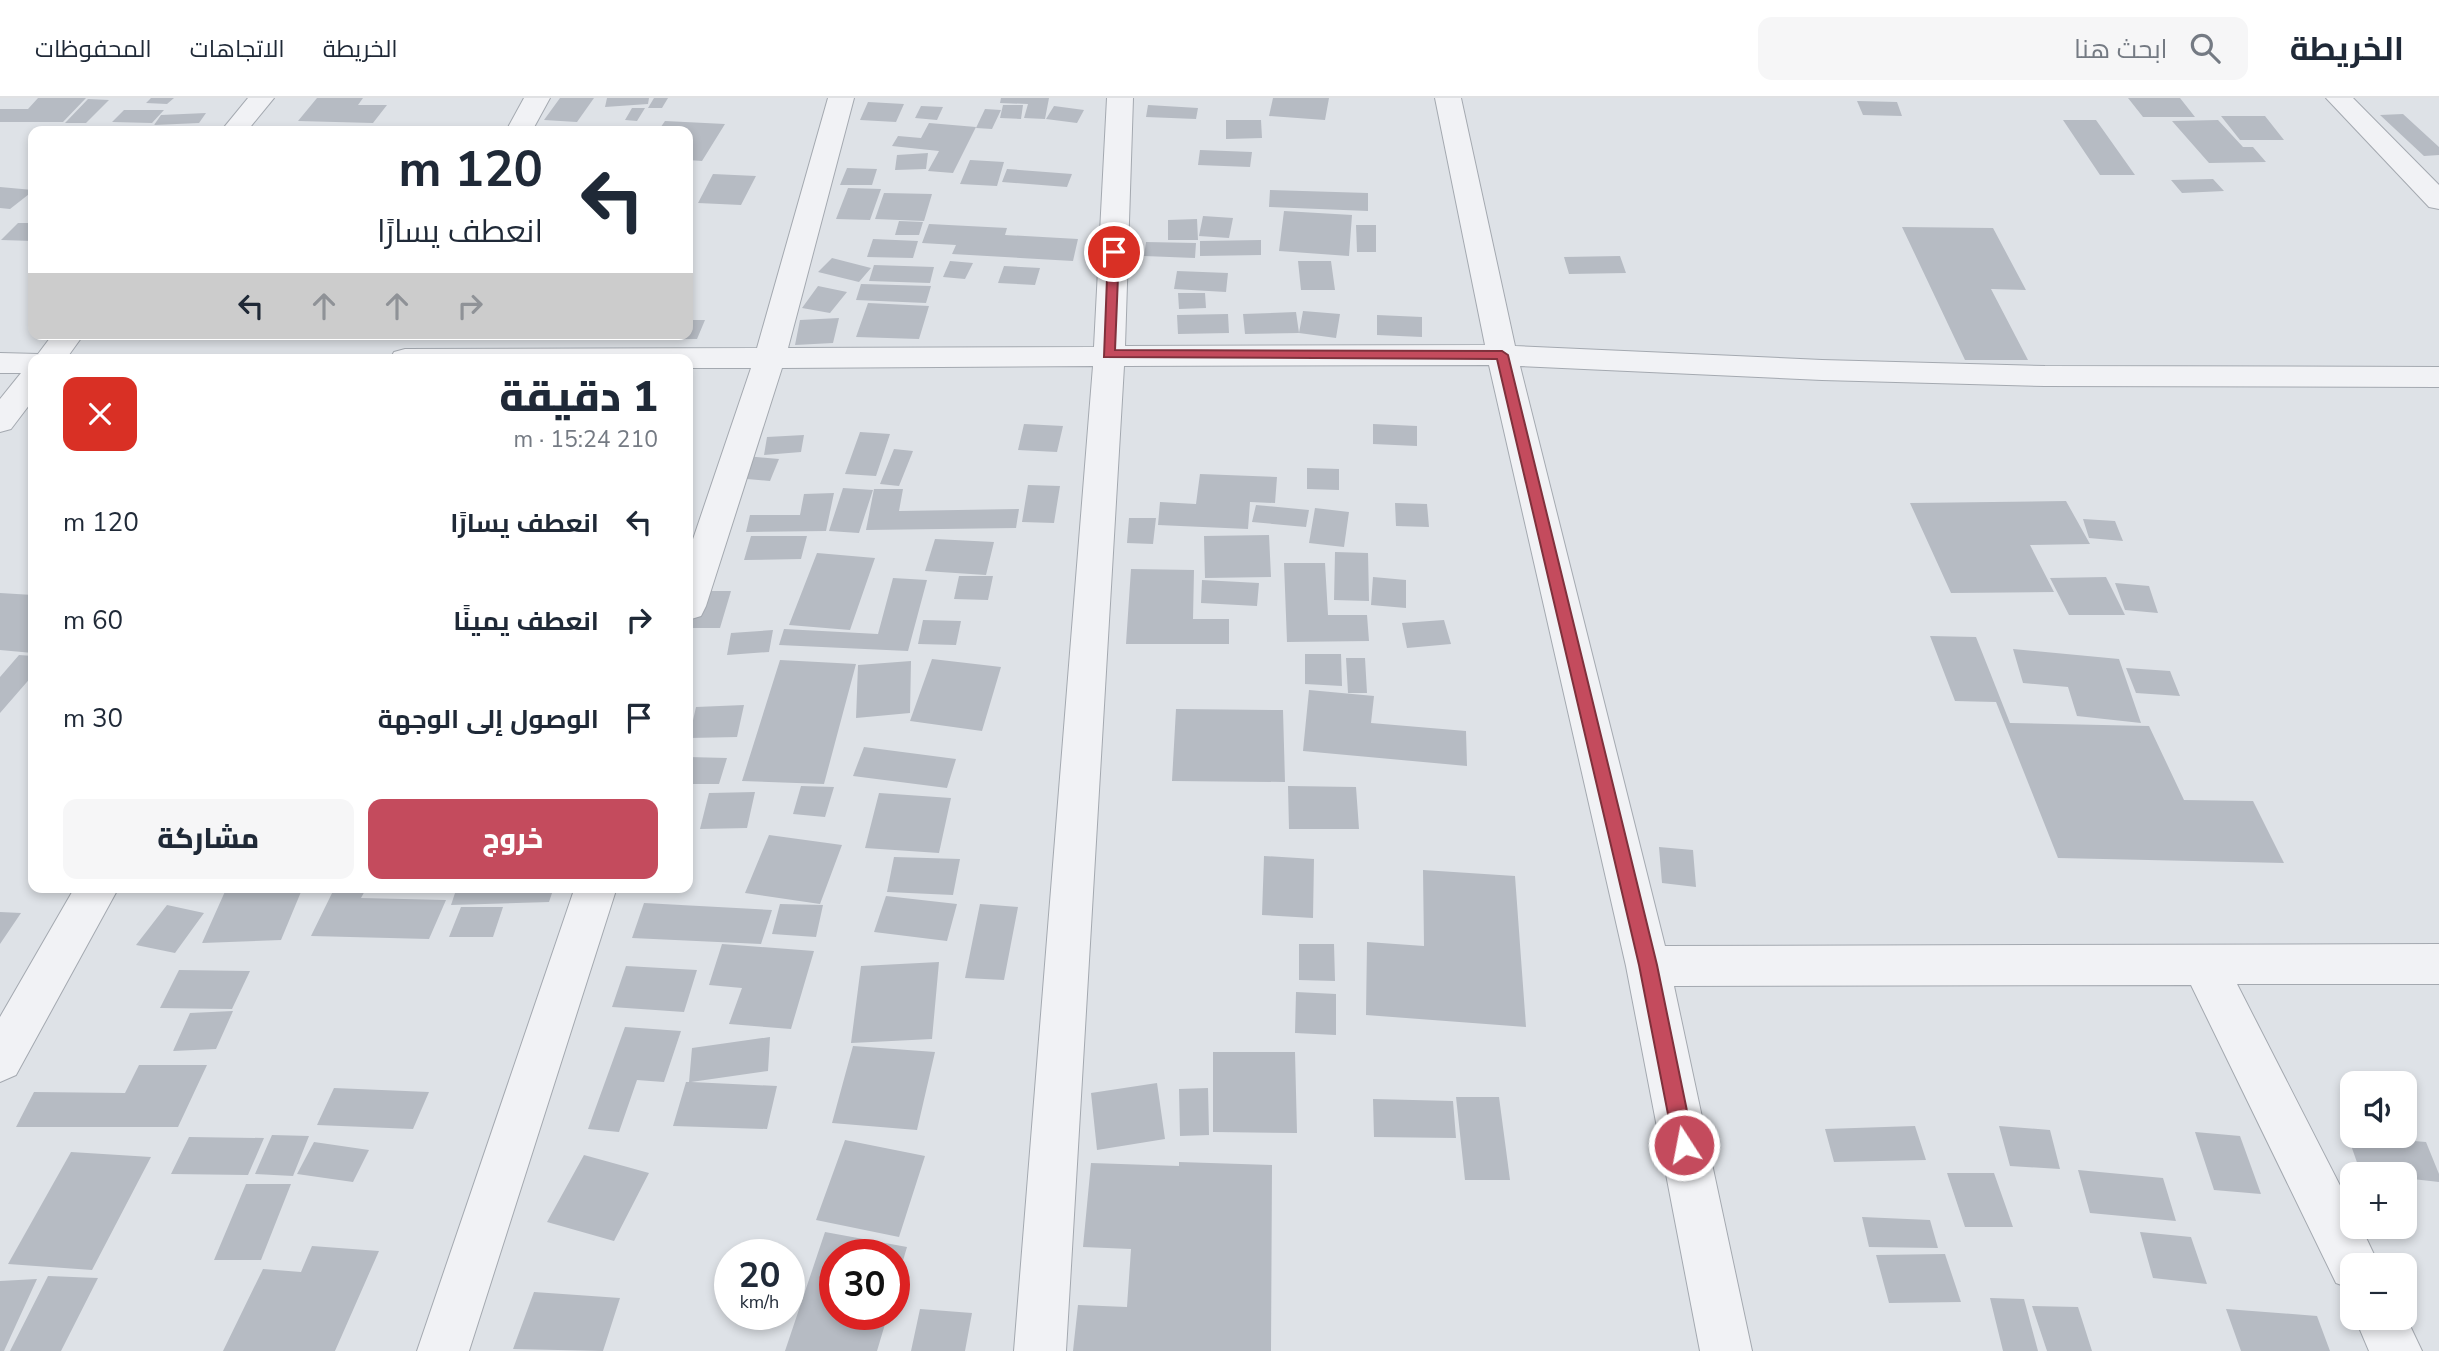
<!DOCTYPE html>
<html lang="ar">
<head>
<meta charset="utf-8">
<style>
  :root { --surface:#fff; --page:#f6f6f7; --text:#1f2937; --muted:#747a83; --line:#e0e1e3; --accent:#c44b5d }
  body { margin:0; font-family:"Nunito Sans",Cairo,sans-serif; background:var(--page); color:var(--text); direction:rtl; height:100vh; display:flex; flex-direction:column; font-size:26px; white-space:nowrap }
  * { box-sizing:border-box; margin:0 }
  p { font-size:23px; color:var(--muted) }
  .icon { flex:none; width:38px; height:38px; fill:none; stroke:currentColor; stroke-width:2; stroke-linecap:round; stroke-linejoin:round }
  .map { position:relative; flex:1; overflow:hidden; direction:ltr }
  .sheet { position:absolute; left:28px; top:256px; width:665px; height:539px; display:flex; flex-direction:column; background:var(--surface); border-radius:14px; box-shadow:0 4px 10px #0003; direction:rtl }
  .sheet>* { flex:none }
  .hud { position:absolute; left:28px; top:28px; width:665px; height:214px; border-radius:14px; box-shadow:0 4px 10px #0003; direction:rtl; background:#fff; color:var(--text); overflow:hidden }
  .tools { position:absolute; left:2340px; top:973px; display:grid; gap:14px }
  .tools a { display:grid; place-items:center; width:77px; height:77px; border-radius:14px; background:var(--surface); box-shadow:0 4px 10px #0003; font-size:35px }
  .speed { position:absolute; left:714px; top:1141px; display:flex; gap:14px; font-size:35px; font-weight:700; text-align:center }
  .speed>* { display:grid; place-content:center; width:91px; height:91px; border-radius:50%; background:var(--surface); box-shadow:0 4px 10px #0003; line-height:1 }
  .speed small { font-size:18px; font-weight:400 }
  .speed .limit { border:10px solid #d22; background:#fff; color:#111 }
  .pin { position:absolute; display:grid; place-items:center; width:60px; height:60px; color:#fff; margin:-30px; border:4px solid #fff; border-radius:50%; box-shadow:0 2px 7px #0007 }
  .me { position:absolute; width:77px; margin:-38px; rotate:349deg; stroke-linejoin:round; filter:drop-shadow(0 0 5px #0008) }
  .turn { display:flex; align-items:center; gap:24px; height:147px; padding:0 35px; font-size:32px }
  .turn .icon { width:91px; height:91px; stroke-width:2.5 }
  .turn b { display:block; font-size:49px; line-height:60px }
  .lanes { display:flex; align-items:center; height:66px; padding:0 35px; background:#0003; justify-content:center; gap:35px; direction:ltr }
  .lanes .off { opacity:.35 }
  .round { display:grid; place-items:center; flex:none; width:74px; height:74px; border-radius:14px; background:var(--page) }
  .head { display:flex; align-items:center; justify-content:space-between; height:119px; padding:0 35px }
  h1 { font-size:42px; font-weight:800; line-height:52px }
  .cta { display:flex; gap:14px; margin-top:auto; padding:14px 35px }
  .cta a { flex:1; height:80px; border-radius:14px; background:var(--accent); color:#fff; font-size:28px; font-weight:800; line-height:80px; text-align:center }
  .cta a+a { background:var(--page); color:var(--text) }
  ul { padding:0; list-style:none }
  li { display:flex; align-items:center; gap:21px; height:98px; padding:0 35px }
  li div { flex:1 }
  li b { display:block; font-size:26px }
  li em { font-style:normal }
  header { display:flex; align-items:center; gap:42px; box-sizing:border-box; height:98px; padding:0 35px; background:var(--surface); border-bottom:2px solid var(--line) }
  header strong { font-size:33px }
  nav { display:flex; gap:38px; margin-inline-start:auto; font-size:24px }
  .search { width:490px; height:63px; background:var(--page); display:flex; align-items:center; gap:18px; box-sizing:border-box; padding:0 24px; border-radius:14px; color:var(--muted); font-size:26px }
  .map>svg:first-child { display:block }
  .building { fill:#b6bbc3 }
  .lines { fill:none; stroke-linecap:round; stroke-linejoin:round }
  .street-casing { stroke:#a4a9b0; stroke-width:2 }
  .street { fill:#f1f2f5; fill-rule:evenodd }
  .route { fill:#c44b5d; stroke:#7f313c; stroke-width:2 }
</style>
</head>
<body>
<header>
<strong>الخريطة</strong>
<div class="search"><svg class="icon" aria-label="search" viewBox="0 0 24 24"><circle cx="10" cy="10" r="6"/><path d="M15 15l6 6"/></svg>ابحث هنا</div>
<nav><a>الخريطة</a><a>الاتجاهات</a><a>المحفوظات</a></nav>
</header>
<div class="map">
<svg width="2439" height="1253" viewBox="0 0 2439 1253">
  <rect width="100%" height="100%" fill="#dee2e7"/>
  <path class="building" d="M38 0H86L63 24H0V11H28Z
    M151 0H174L167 6 146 5Z
    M317 0H363L358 7H387L373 25 298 23Z
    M560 0H594L577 24 544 22Z
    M607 0H649L648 6 605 9Z
    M654 0H668L662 10H648Z
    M1001 0H1049L1045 21 1024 20 1028 6 1000 5Z
    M1273 0H1329L1325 22 1269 18Z
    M2128 0H2180L2195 19H2143Z
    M88 1 109 2 86 25H65Z
    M1857 3 1897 4 1902 18 1863 17Z
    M868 4 904 6 896 24 860 22Z
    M1003 7H1023L1021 21 1000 20Z
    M1148 7 1198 10 1196 21 1146 19Z
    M921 8 943 9 937 22 915 20Z
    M1054 8 1084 12 1077 25 1046 21Z
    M632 10H645L637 23 625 22Z
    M985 11 1001 12 992 31 976 30Z
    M124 12H164L152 25 112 24Z
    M206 15 199 25 154 27 161 17Z
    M2403 16 2439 49V57L2424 58 2380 17Z
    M2221 18H2265L2284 42H2240Z
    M1226 22H1261L1262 40 1226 41Z
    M2063 22H2096L2135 77H2100Z
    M2218 22 2243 49H2253L2266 64 2209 65 2172 23Z
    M665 23 725 26 702 63 688 62V33H658Z
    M929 25 976 29 953 75 928 73 939 53 892 48 898 38 921 40Z
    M1200 52 1252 54 1250 69 1198 67Z
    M928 55 926 71 895 72 897 57Z
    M970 62 1004 64 997 88 960 86Z
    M847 70 877 71 872 87H840Z
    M1007 71 1072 76 1067 89 1002 84Z
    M713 76 756 78 741 107 698 105Z
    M2213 81 2224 93 2182 95 2171 82Z
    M0 89 33 92V93L10 111 0 110Z
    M848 90 881 91 870 122 836 121Z
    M1270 92 1368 95V113L1269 109Z
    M884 95 932 96 924 123 875 121Z
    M1284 113 1352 117 1349 158 1279 153Z
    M1203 118 1233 120 1229 140 1199 138Z
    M1197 121 1198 142H1168V122Z
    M899 123 923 124 919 137H895Z
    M18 125H33V143L1 142Z
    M929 126 1007 130 1005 137 1078 141 1073 163 952 156 956 147 922 145Z
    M1356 127H1376V154H1357Z
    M1902 129 1993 130 2026 192 1991 191 2028 262H1965Z
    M873 141 918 143 913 160 867 159Z
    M1261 142V157L1200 158V143Z
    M1146 144 1196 145 1195 160 1144 158Z
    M1620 158 1626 175 1569 176 1564 159Z
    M832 160 871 170 859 184 818 174Z
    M950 163 973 165 965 181 943 179Z
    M1298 163H1331L1335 192H1301Z
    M874 167 934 169 930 185 869 183Z
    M1004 168 1040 170 1035 187 998 185Z
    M1177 173 1228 175 1226 194 1174 191Z
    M861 186 931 188 926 205 856 202Z
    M818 188 847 194 830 215 802 210Z
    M1178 195H1205L1206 210 1179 211Z
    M868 205 929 208 919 241 856 239Z
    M1303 213 1340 216 1336 240 1299 235 1245 236 1243 216 1296 214 1299 235Z
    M1228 216 1229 235 1178 236 1177 217Z
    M1377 217 1422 219V239L1377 237Z
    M839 220 833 245 795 247 800 222Z
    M688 222H705L697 241H668L670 236H688Z
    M486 236H544L540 242 485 239Z
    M587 236H636L634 242 584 241Z
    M1024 326 1063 328 1057 354 1018 352Z
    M1373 326 1417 328V348L1373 346Z
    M860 334 890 336 876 378 845 376Z
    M804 337 801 354 764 357 767 339Z
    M894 351 913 353 899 388 880 386Z
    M746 358 779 361 770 383 736 380Z
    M1307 370 1339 371V392L1307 391Z
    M1200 376 1277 379 1275 405 1250 404 1248 431 1158 427 1160 404 1196 406Z
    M1028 387 1060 388 1054 425 1022 424Z
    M843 390 873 392 859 435 829 433Z
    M874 391H903L899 413 1019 411 1016 430 866 432Z
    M834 395 826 433 746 434 750 417H800L804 396Z
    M2066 403 2090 446 2030 447 2054 494 1951 495 1910 405Z
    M1395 405 1427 406 1429 429 1396 428Z
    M1256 407 1309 412 1306 429 1252 424Z
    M1315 410 1349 414 1344 449 1309 445Z
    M1129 420H1156L1153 446 1127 445Z
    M2083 421 2115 423 2123 443 2089 440Z
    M1269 437 1271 479 1205 480 1204 438Z
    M751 438H807L801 461 744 462Z
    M935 441 994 444 986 477 925 473Z
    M1335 454 1368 455 1369 503 1334 502Z
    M817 455 875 460 850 532 789 527Z
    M1284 465H1325L1328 517H1367L1369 543 1287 544Z
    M1131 471 1194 472 1193 521H1229V546H1126Z
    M959 478H993L988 502 954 501Z
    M1373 479 1406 482V510L1371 507Z
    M2106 479 2125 517H2069L2050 480Z
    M893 480 927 482 908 553 779 547 784 531 878 536Z
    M1202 482 1259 485 1257 508 1201 505Z
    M2115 485 2149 488 2158 515 2125 512Z
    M695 493H731L720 530H688V515Z
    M0 495 33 497V555L0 552Z
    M923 522 961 523 956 547 918 546Z
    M1444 522 1451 546 1407 550 1402 525Z
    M773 532 769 554 727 557 731 535Z
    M1930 538 1976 539 2010 625 2149 628 2184 702 2253 703 2284 765 2058 760 1996 604 1955 603Z
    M2013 551 2119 561 2141 625 2077 618 2068 589 2023 585Z
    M1305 556H1341L1342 588 1305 586Z
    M19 557 33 558V577L0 615V579Z
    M1346 560H1365L1367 595H1348Z
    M932 561 1001 569 982 633 910 623Z
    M780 562 856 566 824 686 742 683Z
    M911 563 910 615 856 620 858 567Z
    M2126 570 2170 573 2180 598 2136 595Z
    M1309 592 1374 598 1371 625 1466 633 1467 668 1303 653Z
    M744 607 737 639 689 640 696 609Z
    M1176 611 1283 612 1285 684 1172 683Z
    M864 649 956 661 947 690 853 678Z
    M688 659 727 660 719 686H688Z
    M801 688 834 689 825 719 793 716Z
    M1288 688 1356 689 1359 731H1289Z
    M755 694 747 730 700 731 709 695Z
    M879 695 951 700 939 755 865 750Z
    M769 737 842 747 820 806 745 795Z
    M1659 749 1693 752 1696 789 1662 785Z
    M1264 758 1314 761 1313 820 1262 817Z
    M894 759 960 761 953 797 887 794Z
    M1423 772 1515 778 1526 929 1366 917 1367 844 1424 848Z
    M227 789H303L281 842 202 845Z
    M335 789H367L361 800 446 802 429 841 311 838Z
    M457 789H554L549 804 451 807Z
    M886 798 957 806 947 843 874 834Z
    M644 805 772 812 761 846 632 840Z
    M780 806 823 807 816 839 772 836Z
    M980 806 1018 809 1004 882 965 880Z
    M167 807 204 815 175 855 136 847Z
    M461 809H503L493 839H449Z
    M0 814 21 815 0 846Z
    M722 846 814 853 791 931 729 926 742 890 709 887Z
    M1299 846H1334L1335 883 1299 882Z
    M939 864 932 941 851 945 861 868Z
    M626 868 697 872 684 914 612 909Z
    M179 872 250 873 232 911 160 910Z
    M1296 894 1336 896V937L1295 935Z
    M233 913 216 951 173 953 190 915Z
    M625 929 681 933 664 984 637 982 619 1034 588 1031Z
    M770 939 768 973 691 984 777 988 767 1031 673 1028 686 984H689L692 950Z
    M853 948 935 954 917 1032 832 1025Z
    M1213 954H1295L1297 1035 1213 1034Z
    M139 967H207L178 1029H16L34 994 125 995Z
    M1157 985 1165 1041 1097 1052 1091 995Z
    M334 990 429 994 413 1031 317 1027Z
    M1208 990 1209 1037 1180 1038 1179 991Z
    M1456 999H1499L1510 1082H1465Z
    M1373 1001 1453 1003 1456 1040 1374 1039Z
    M1915 1028 1926 1062 1834 1064 1825 1031Z
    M1999 1028 2050 1032 2060 1071 2010 1068Z
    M2346 1033 2352 1034V1038L2426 1044 2439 1076V1084L2404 1080V1076L2360 1073Z
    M2195 1034 2240 1038 2261 1096 2214 1092Z
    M272 1037 309 1038 293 1078 255 1076Z
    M189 1039 264 1040 248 1077 171 1076Z
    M845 1042 925 1058 899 1139 816 1122Z
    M314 1044 369 1052 353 1084 297 1076Z
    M71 1054 151 1059 92 1172 8 1166Z
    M584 1057 649 1075 614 1143 547 1124Z
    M1179 1064 1272 1067 1271 1253H1073L1078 1207 1127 1209 1131 1151 1083 1149 1091 1065 1179 1068Z
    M2078 1072 2163 1080 2176 1123 2090 1115Z
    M1947 1075H1994L2013 1129H1965Z
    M246 1086H291L261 1162H214Z
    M1862 1119 1930 1122 1938 1150 1869 1149Z
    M825 1134 907 1149 895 1190 894 1157H835V1216H888L877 1253H785Z
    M2140 1134 2191 1139 2207 1186 2153 1180Z
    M312 1148 379 1153 335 1253H223L263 1171 301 1174Z
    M1945 1156 1961 1204 1889 1205 1876 1157Z
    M48 1178 98 1180 61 1253H10Z
    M37 1181 4 1253H0V1183Z
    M534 1194 620 1200 603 1253 513 1251Z
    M1990 1200 2024 1201 2038 1253H2003Z
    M2032 1208 2078 1209 2092 1253H2047Z
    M920 1211 972 1215 965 1253H911Z
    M2226 1211 2317 1218 2330 1253H2241Z"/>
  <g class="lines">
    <defs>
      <path id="street" d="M248 0H274L247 33H221Z
        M524 0H550L532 33H506Z
        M828 0H854L788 250 1094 249 1107 0H1133L1125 248 1485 247 1435 0H1461L1515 248 1822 262 2045 268 2439 269V289L2045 288 1822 282 1520 268 1665 848 2439 846V886H2237L2352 1111V1129H2361L2379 1167H2352V1191L2336 1185 2191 887 1674 888 1752 1253H1700L1626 868 1489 267 1124 268 1066 1253H1014L1093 268 782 270 706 508 701 518 688 522V456L751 270H688V261H390L394 254 405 251 757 250Z
        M2326 0H2353L2439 87V111L2429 109Z
        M53 236H84L66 261H33V302L11 331 0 334V301L21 275H0V255L38 256Z
        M75 789H119L16 977 0 984V919Z
        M575 789H617L469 1253H417Z
        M2404 1215 2422 1253H2369L2355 1220H2404Z"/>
    </defs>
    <use href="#street" class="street-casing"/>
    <use href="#street" class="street"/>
  </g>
  <path class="route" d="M1114 150 1119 154 1115 252 1502 253 1508 257 1657 867 1694 1047 1691 1054 1684 1057 1677 1054 1674 1047 1639 867 1497 261 1104 259 1108 154Z"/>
</svg>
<div class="tools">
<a><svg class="icon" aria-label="sound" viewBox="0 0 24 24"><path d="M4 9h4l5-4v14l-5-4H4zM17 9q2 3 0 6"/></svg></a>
<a>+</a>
<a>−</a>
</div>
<div class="speed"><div>20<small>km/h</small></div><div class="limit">30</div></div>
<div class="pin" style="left:1114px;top:154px;background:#d93025"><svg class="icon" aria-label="arrive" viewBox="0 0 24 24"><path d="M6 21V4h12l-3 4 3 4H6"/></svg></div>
<svg class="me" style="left:1684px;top:1047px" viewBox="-20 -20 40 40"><circle r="17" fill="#c44b5d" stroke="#fff" stroke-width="3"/><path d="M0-11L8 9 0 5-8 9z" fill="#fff"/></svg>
<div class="hud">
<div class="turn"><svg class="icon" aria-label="left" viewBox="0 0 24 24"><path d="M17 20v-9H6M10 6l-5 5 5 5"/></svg><div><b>120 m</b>انعطف يسارًا</div></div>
<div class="lanes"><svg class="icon" aria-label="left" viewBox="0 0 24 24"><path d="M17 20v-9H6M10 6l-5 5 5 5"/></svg><svg class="icon off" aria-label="ahead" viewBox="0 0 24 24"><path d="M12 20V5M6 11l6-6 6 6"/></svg><svg class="icon off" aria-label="ahead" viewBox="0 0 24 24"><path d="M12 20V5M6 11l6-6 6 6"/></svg><svg class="icon off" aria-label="right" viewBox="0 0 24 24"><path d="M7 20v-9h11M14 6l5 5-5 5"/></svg></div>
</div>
<section class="sheet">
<div class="head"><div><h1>1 دقيقة</h1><p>210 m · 15:24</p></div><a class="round" style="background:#d93025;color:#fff"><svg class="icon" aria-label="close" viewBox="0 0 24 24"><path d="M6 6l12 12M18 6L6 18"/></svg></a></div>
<ul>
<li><svg class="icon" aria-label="left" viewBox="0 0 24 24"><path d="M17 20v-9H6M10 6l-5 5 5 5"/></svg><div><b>انعطف يسارًا</b></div><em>120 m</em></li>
<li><svg class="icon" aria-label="right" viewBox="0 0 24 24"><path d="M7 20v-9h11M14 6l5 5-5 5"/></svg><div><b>انعطف يمينًا</b></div><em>60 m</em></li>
<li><svg class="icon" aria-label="arrive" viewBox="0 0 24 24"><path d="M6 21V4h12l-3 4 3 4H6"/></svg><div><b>الوصول إلى الوجهة</b></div><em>30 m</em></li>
</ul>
<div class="cta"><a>خروج</a><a>مشاركة</a></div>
</section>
</div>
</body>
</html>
